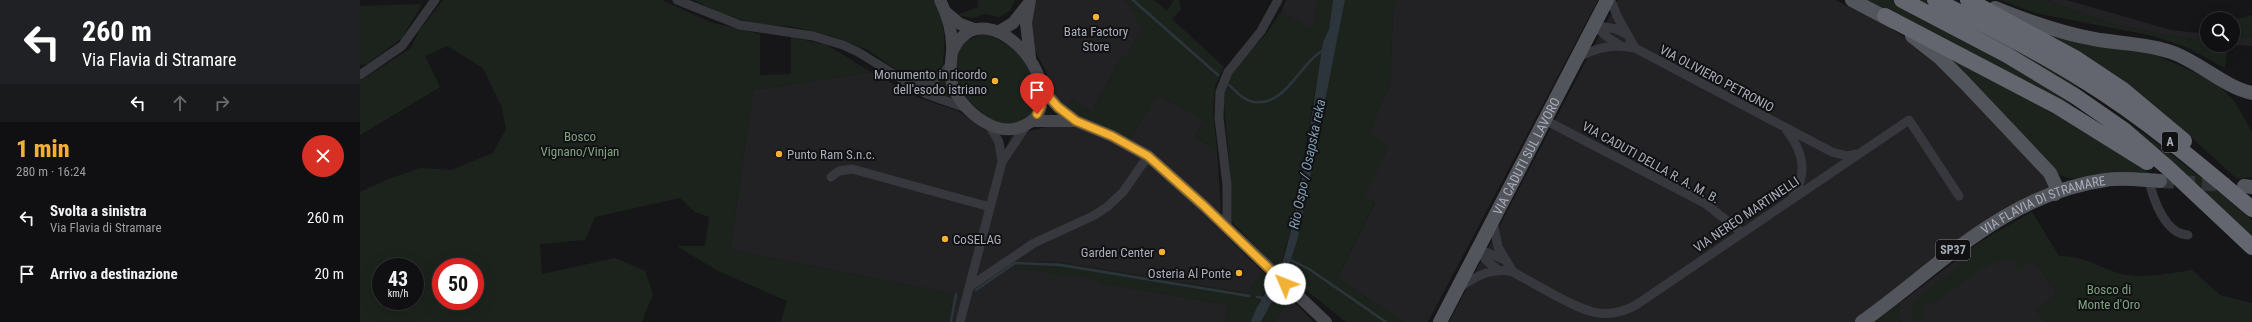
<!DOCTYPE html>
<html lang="it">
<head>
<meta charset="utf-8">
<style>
  :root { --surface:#101012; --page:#1e1e20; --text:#f1f3f6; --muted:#9c9d9f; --line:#303032; --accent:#f2b134 }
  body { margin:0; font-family:"Roboto Condensed",sans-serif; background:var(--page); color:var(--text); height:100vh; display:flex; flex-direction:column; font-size:15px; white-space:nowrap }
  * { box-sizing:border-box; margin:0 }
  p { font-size:13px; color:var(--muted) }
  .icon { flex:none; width:22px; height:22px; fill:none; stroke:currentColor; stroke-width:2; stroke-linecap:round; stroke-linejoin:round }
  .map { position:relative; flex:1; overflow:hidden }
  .drawer { display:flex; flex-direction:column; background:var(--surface); width:360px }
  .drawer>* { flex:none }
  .hud { background:#202124; color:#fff; overflow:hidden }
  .buttons { position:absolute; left:1840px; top:12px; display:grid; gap:8px }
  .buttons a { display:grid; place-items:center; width:40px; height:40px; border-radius:50%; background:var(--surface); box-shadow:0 4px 16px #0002,0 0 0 1px var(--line); font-size:20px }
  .speed { position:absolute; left:12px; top:258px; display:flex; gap:8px; font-size:20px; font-weight:700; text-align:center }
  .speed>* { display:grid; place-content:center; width:52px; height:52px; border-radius:50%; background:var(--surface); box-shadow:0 4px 16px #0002,0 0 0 1px var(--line); line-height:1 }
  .speed small { font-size:10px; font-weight:400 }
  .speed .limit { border:6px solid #d22; background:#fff; color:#111 }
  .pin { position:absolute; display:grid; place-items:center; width:34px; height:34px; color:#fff; margin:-41px -17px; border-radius:50% 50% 50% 0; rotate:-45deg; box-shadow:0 0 4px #0007 }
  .pin .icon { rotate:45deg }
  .me { position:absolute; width:44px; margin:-22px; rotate:314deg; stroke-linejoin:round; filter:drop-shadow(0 0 3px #0008) }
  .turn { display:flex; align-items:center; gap:14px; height:84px; padding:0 16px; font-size:18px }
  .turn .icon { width:52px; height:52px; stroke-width:2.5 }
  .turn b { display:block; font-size:28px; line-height:34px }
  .lanes { display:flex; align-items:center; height:38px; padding:0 16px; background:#0003; justify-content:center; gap:20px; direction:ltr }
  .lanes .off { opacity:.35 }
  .round { display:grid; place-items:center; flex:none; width:42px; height:42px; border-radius:21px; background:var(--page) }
  .summary { display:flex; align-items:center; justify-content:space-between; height:68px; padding:0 16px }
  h1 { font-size:24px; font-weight:800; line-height:30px; color:var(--accent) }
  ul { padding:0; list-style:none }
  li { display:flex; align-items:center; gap:12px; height:56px; padding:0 16px }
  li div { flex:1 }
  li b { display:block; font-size:15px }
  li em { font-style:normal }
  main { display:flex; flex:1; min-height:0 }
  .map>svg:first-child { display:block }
  .built { fill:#222225 }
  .green { fill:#1c231d; fill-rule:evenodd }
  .water { fill:#2c353c }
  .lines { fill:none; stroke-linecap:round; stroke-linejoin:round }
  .stream { stroke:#2c353c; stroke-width:2.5 }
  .primary-tunnel { stroke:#333438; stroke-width:14; stroke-dasharray:14 7; stroke-linecap:butt }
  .street { stroke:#37383d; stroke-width:9 }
  .secondary { stroke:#45474d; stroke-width:12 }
  .primary { stroke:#53555c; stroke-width:14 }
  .highway { stroke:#63666e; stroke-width:16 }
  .route-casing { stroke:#9d7322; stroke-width:10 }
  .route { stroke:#f2b134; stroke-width:7 }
  .poi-dot { fill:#f2b134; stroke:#111113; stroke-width:1.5 }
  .labels { text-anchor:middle; stroke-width:4; stroke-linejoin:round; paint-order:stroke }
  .shield { fill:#111113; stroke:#7b7e86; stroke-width:1 }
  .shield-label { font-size:12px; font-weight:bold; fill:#a8adb8 }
  .poi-label { font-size:13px; fill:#a8adb8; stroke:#111113; text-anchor:end }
  .street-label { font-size:13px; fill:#a8adb8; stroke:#111113 }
  .park-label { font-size:13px; fill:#7fa381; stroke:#111113 }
  .water-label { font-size:14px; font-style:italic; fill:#7f9bb3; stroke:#111113 }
</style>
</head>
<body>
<main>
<section class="drawer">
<div class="hud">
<div class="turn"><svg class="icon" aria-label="left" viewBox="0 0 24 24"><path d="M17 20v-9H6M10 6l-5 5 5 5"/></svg><div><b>260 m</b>Via Flavia di Stramare</div></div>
<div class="lanes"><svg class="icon" aria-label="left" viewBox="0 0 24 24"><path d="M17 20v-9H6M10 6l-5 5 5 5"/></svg><svg class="icon off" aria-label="ahead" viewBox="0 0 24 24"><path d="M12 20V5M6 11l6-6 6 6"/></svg><svg class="icon off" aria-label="right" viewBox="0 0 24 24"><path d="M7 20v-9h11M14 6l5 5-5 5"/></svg></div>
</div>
<div class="summary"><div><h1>1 min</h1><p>280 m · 16:24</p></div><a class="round" style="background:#d93025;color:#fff"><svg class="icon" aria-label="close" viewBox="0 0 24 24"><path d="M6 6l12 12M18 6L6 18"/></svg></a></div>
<ul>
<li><svg class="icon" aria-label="left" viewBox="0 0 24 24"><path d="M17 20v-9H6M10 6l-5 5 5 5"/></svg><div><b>Svolta a sinistra</b><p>Via Flavia di Stramare</p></div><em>260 m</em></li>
<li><svg class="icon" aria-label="arrive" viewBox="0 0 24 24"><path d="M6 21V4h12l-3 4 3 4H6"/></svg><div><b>Arrivo a destinazione</b></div><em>20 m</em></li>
</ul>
</section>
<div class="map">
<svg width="1892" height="322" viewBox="0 0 1892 322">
  <rect width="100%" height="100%" fill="#161618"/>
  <path class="built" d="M676 0H765L775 13 782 27 767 57 763 55 732 111 712 100 707 108 695 98 686 71 674 49 671 29Z
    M926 0H957L953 30 921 12Z
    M1037 0H1238L1068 322H1043L977 278 1015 203 1003 197 1028 148 1009 134 1021 102 1030 86 1033 10Z
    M1258 0H1475L1525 24 1561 49 1594 78 1691 181V187L1652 204 1628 218 1494 322H1089Z
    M1687 0H1707L1811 30 1847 34V41L1800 34 1749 23Z
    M1873 36 1892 37V46L1873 45Z
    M511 72 557 97 598 111 630 133 641 135 645 149 652 135 696 125 714 126 755 143 781 158 822 193 902 271 888 293 700 262 675 261 741 281 742 283 868 305 865 322H588L593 297 600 295 370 250 393 90Z
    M797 94 844 120 835 137 857 149 861 211 858 212 796 155 770 139Z
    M1672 212 1674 260 1697 294 1677 310 1685 322H1515L1623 240Z
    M928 296 954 322H915Z"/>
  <path class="green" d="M83 0H302L350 22 400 34V75L431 74V37L467 45 511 72 393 90 370 250 601 295 593 297 588 322H421L427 301 356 270 317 246H345L349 217 335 212 320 198 235 217 225 240 180 244 182 274 255 258 285 271 293 294 282 322H0V192L31 178 61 168 91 170 133 153 146 129 142 108 123 68 87 46 65 56 80 87 0 135V81L51 48 59 31ZM21 267H55V301H21ZM81 267H115V301H81Z
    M334 0H573C586 22 585 41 583 65L573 74 557 81 538 71 508 50 472 36 429 26 398 25 358 12Z
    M618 0H655L650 11 639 17 626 14 612 18 597 15 618 7Z
    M765 0H794L807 11 814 0H819L821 10 812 19 864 67 855 86 853 112 857 149 835 137 844 120 797 94 770 139 716 115 707 108 712 100 732 111 763 55 767 57 782 27 776 24 775 13Z
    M957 0H973L969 29 963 42 934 219 919 270 872 222 871 183 863 93 870 74 905 35 921 12 953 29Z
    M985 0H1037L1033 10 1030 86 1021 102 1009 134 1028 148 1004 197 1015 202 977 278 1043 322H986L926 274 938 238Z
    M1505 0H1595L1666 37 1727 74 1719 89C1781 130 1836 172 1892 220V240L1715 96 1711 106Z
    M1641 0H1687L1749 23 1800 34 1847 41V45H1868L1865 68 1826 47 1789 35 1675 13Z
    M62 4 42 38 7 64 0 65V6Z
    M1892 15V37L1873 36V20Z
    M1681 30 1725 45 1793 54 1854 81 1875 102 1892 132V177L1877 179 1831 137 1765 85Z
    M624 34C651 44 660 51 673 77 683 99 673 128 645 125 636 124 627 117 621 112 596 92 591 72 601 42Z
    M1583 53 1742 137 1792 175C1780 174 1767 172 1755 172 1731 172 1717 187 1696 172Z
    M585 76 586 86 594 99 566 90Z
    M1672 212 1699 256C1727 255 1743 271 1767 275 1788 278 1811 273 1832 270L1860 295 1892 303V322H1685L1677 310 1697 294 1674 260 1659 270 1653 261C1625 256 1601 287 1578 300 1572 304 1566 302 1561 307L1564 318 1556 322 1552 314 1553 301 1594 269 1602 256 1623 240Z
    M650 261 700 262 888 293 902 271 912 281 903 294 891 322H865L868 305 741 283V281L655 268Z
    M919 288 928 296 915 322H901Z
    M1540 303 1539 315 1542 322H1515Z"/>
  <path class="water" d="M973 0H985L938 238 925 277 901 322H891C898 299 916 281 923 260 944 190 951 115 963 42L969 29Z"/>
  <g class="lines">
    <path class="stream" d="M773 0 858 75
      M869 85C876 91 884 101 894 102 926 107 940 62 964 50
      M929 259 949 269 1026 322
      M616 290 655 263 701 265 889 296
      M897 297 904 298
      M591 322 596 294"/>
    <path class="primary-tunnel" d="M1800 181 1869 185"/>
    <path class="street" d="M317 0 380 25 453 36 483 45 498 52 566 94 606 108
      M1251 0 1257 16 1275 48
      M1260 45 1247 37 1234 25 1256 29 1266 34
      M1217 58C1237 47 1253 44 1275 48L1472 152 1487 156 1495 154
      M0 75 42 46 75 0
      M550 84C569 87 578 79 590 65
      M1185 120 1346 204 1381 232
      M630 127 639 142 642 162
      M1427 131C1443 151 1448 174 1433 196
      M471 177 479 171 492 169 630 207
      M1789 180C1793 199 1805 234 1828 235
      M1133 222 1138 247 1153 272
      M867 229V185L859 118 860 92 868 72 901 31 918 0
      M1118 249 1126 260 1138 270
      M1118 249 1143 259
      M609 287 674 243 733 216 747 207 763 192 788 156
      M1099 288C1116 276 1132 267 1153 272 1167 280 1182 288 1196 296 1225 311 1245 322 1276 305L1549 120 1599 196
      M600 322 642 162 666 126"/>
    <path class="secondary" d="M580 0C588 16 593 34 592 52 591 63 589 72 592 83 598 107 632 136 658 128 670 124 678 118 681 106 692 64 630 4 600 39 597 42 594 48 592 52
      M670 0 666 23 670 58
      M587 13 600 24 614 29
      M638 32 653 23 668 4
      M682 89 698 107 716 121 752 136 788 156 843 205 966 322
      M673 121H716"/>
    <g class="primary">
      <path d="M1492 0 1534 22"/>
      <path d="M1635 8C1667 21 1700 33 1734 39 1760 44 1786 43 1811 52 1840 62 1864 87 1892 93"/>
      <path d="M1552 36 1580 58 1605 83 1690 173 1696 186 1695 194"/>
      <path d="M1884 186 1892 187"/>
      <path id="s1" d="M1080 322 1247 0"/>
      <path id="s2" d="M1502 322C1579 267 1645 194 1745 180 1763 177 1782 180 1800 181"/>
    </g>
    <path class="highway" d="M1542 0 1647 55 1715 96 1764 130 1808 168 1892 247
      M1575 0C1625 25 1675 50 1723 80 1783 117 1838 163 1892 209
      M1608 0 1715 58 1763 90 1824 141
      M1525 16 1697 106 1787 162"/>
  </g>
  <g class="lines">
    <defs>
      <path id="route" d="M677 114 681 106 682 89 698 107 716 121 752 136 788 156 843 205 925 284"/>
    </defs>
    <use href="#route" class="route-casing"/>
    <use href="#route" class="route"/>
  </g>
  <g class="poi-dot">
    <circle cx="736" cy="17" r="4"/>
    <circle cx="635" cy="81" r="4"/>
    <circle cx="419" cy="154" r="4"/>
    <circle cx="585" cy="239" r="4"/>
    <circle cx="802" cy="252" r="4"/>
    <circle cx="879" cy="273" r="4"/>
  </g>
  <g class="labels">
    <g class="shield">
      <rect x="1802" y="132" width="16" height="20" rx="3"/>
      <rect x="1576" y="240" width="34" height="20" rx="3"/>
    </g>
    <g class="shield-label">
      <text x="1810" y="146">A</text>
      <text x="1593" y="254">SP37</text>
    </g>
    <g class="poi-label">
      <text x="736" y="36" text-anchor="middle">Bata Factory<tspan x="736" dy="15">Store</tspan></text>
      <text x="627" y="79">Monumento in ricordo<tspan x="627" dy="15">dell'esodo istriano</tspan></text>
      <text x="427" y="159" text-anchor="start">Punto Ram S.n.c.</text>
      <text x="593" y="244" text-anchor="start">CoSELAG</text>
      <text x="794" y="257">Garden Center</text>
      <text x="871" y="278">Osteria Al Ponte</text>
    </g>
    <g class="street-label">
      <text transform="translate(1357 78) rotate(28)" y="5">VIA OLIVIERO PETRONIO</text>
      <text dy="5" stroke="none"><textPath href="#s1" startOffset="187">VIA CADUTI SUL LAVORO</textPath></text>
      <text transform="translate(1291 162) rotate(29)" y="5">VIA CADUTI DELLA R. A. M. B.</text>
      <text dy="5" stroke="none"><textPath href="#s2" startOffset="218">VIA FLAVIA DI STRAMARE</textPath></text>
      <text transform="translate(1386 214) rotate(-34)" y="5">VIA NEREO MARTINELLI</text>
    </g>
    <g class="park-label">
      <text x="220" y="141">Bosco<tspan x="220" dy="15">Vignano/Vinjan</tspan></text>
      <text x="1749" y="294">Bosco di<tspan x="1749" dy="15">Monte d'Oro</tspan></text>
    </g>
    <g class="water-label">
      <text transform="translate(947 164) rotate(-78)" y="5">Rio Ospo / Osapska reka</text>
    </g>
  </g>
</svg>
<div class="buttons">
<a><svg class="icon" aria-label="search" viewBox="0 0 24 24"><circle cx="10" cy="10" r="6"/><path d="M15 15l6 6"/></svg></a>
</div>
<div class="speed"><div>43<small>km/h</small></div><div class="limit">50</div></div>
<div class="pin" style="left:677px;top:114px;background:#d93025"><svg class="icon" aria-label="arrive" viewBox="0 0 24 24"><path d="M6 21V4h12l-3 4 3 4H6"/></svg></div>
<svg class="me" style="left:925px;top:284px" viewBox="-20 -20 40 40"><circle r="19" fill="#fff"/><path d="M0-13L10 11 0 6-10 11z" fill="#f2b134"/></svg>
</div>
</main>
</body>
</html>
